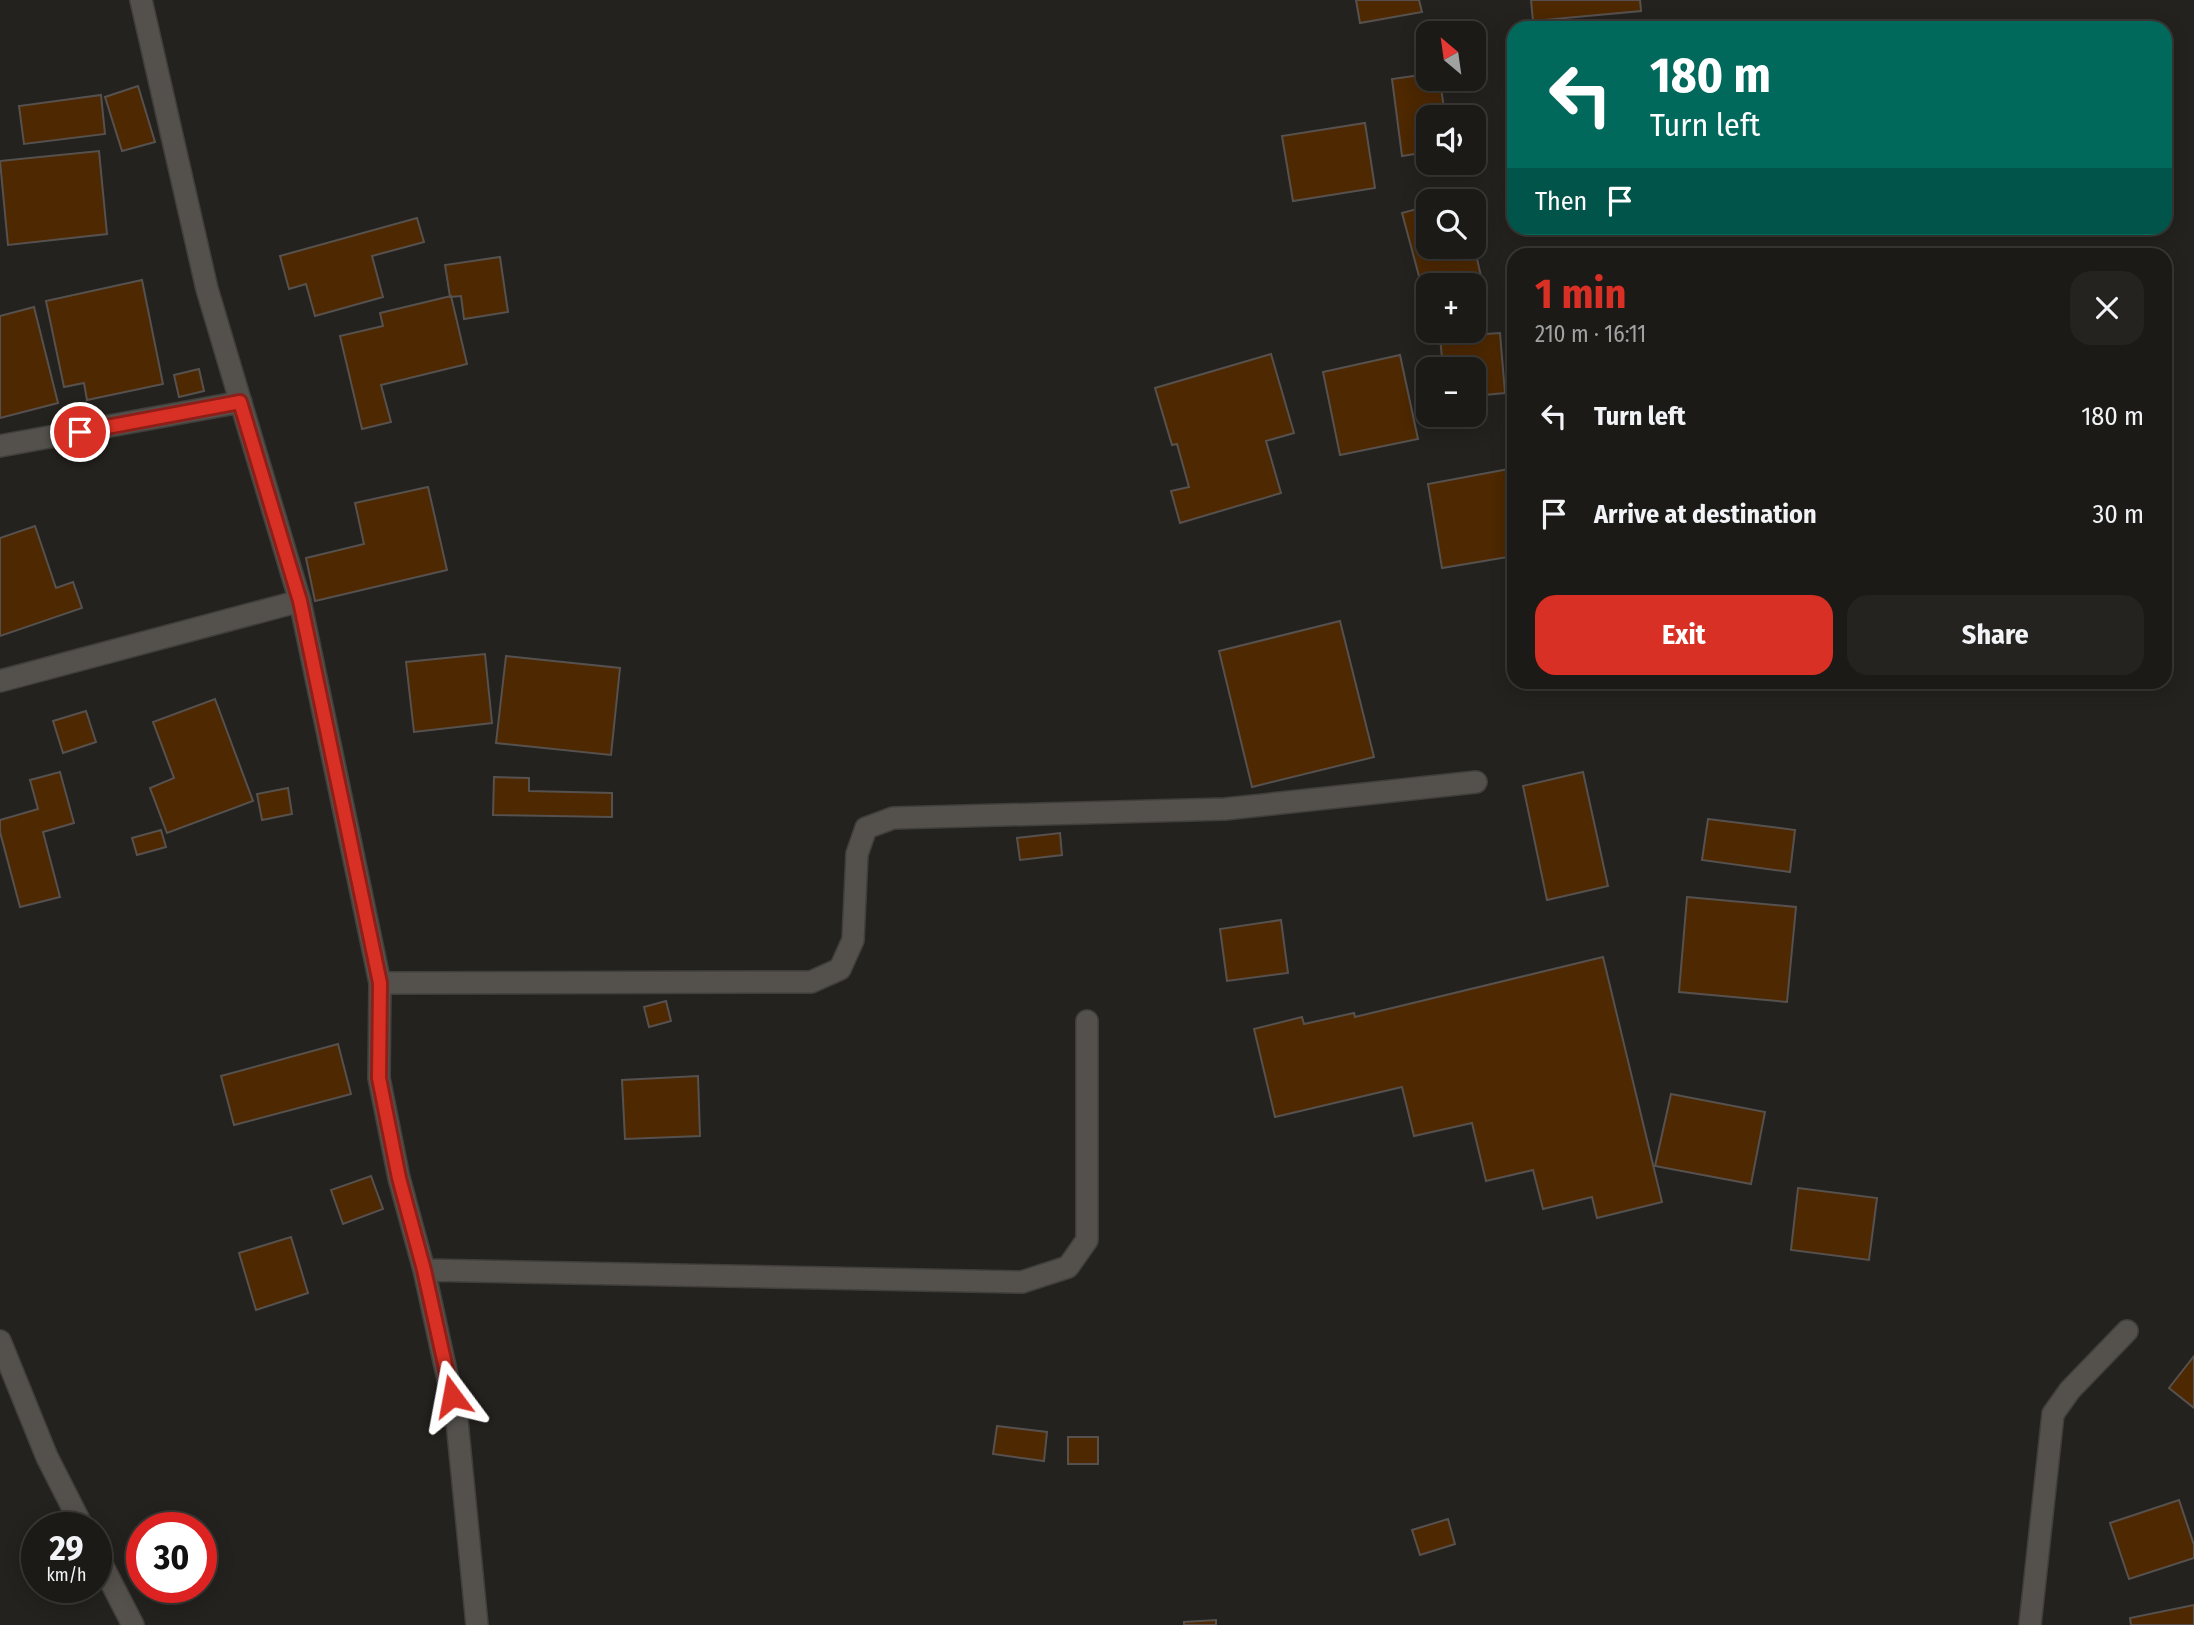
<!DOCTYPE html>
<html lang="en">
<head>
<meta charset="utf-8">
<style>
  :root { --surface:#1b1a16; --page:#24231f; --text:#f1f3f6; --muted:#a0a1a1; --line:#393835; --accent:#d93025 }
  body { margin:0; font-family:"Fira Sans Condensed",sans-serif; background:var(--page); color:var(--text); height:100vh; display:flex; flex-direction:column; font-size:26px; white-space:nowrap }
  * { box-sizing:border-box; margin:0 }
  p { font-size:23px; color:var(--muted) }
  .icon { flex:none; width:38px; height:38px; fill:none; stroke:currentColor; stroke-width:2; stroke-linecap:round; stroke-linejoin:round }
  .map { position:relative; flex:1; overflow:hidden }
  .panel { position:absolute; left:1507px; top:248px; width:665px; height:441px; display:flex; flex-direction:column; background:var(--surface); border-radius:21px; box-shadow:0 4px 18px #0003,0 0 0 2px var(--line) }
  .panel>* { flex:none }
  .top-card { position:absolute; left:1507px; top:21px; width:665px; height:214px; border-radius:21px; box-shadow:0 4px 18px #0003,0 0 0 2px var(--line); background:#00695c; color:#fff; overflow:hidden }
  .needle { width:46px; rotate:331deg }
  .fabs { position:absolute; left:1416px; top:21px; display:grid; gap:14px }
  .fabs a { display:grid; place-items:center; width:70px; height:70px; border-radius:14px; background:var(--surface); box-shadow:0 4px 18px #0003,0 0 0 2px var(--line); font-size:35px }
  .speed { position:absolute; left:21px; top:1512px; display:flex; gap:14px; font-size:35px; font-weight:700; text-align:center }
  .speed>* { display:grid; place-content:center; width:91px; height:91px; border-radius:50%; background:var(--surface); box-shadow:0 4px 18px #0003,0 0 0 2px var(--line); line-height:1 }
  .speed small { font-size:18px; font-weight:400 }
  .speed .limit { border:10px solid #d22; background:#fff; color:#111 }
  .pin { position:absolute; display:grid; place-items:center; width:60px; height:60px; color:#fff; margin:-30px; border:4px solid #fff; border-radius:50%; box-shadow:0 2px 7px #0007 }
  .me { position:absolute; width:77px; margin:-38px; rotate:347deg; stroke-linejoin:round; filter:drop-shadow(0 0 5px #0008) }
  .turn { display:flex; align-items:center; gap:24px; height:147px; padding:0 28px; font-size:32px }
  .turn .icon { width:91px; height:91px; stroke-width:2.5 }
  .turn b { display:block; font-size:49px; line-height:60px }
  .then { display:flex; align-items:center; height:66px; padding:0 28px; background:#0003; gap:14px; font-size:26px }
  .round { display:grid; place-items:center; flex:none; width:74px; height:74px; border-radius:21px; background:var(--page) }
  .summary { display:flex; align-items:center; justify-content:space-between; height:119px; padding:0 28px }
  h1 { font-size:42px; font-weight:700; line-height:52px; color:var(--accent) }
  .button { display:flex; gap:14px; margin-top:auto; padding:14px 28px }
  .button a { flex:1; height:80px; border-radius:21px; background:var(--accent); color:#fff; font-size:28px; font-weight:700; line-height:80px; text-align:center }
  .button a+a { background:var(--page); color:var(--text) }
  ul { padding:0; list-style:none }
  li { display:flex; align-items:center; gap:21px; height:98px; padding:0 28px }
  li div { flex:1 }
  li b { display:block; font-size:26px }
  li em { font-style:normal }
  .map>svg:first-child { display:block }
  .building { fill:#4d2801; stroke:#56514e; stroke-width:2 }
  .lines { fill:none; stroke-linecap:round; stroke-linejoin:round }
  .minor-casing { stroke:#413f3b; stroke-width:24 }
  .minor { stroke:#54514d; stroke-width:21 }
  .route-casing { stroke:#8d1f18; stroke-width:18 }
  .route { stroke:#d93025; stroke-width:12 }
</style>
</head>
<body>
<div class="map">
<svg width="2194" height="1625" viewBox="0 0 2194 1625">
  <rect width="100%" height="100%" fill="#24221e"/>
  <path class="building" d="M1356 0H1419L1422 12 1360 23Z
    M1531 0H1640L1641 11 1533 21Z
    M1428 74V79H1440L1445 117H1428V152L1402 156 1392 79Z
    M138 86 155 142 122 151 105 97Z
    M101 95 105 134 24 144 19 106Z
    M1365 123 1375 188 1293 201 1282 136Z
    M99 151 107 234 8 245 0 161Z
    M1428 206V247L1474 246 1481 276 1446 285H1428V290L1423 291 1402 213Z
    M417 218 424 242 372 256 383 297 315 316 306 284 289 289 280 256Z
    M500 257 508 312 464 319 461 296 450 297 445 265Z
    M142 280 163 384 87 400 84 383 64 387 46 301Z
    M451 296 467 364 381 385 391 422 362 429 340 336 383 326 380 313Z
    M34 307 58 403 0 418V316Z
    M1500 333 1505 393 1474 396V369H1443L1440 337Z
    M1271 354 1294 433 1266 441 1281 493 1180 523 1171 491 1189 487 1177 444 1172 445 1155 388Z
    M1400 355 1418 439 1340 455 1323 372Z
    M199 369 204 391 179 397 174 375Z
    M1514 468V556L1442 568 1428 484Z
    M428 487 447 570 315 601 306 558 364 544 355 503Z
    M35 526 56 588 73 582 82 608 0 636V538Z
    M1340 621 1374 757 1252 787 1219 651Z
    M485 654 492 723 414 732 406 662Z
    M506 656 620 668 611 755 496 743Z
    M215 699 253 801 167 833 150 788 174 778 153 722Z
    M86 711 96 742 63 753 53 721Z
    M60 772 74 823 43 832 60 897 20 907 0 832V820L38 809 30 780Z
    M1583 772 1608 886 1547 900 1523 786Z
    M494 777 529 778V791L612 793V817L493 815Z
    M288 788 292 814 262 820 257 794Z
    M1708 819 1795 830 1790 872 1702 860Z
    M161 830 166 847 137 855 132 838Z
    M1060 833 1062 855 1020 860 1017 838Z
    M1687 897 1796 907 1787 1002 1679 992Z
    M1281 920 1288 973 1227 981 1220 929Z
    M1603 957 1662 1202 1597 1218 1592 1197 1543 1209 1533 1170 1486 1181 1472 1123 1414 1136 1402 1087 1275 1117 1254 1029 1302 1017 1304 1024 1354 1013 1355 1017Z
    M666 1001 671 1021 649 1027 644 1007Z
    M338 1044 351 1094 234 1125 221 1076Z
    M698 1076 700 1136 625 1139 622 1080Z
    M1671 1094 1765 1112 1751 1184 1655 1166Z
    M371 1176 383 1209 343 1224 331 1190Z
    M1798 1188 1877 1198 1869 1260 1791 1250Z
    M291 1237 308 1293 256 1310 239 1253Z
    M2194 1356V1408L2169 1388Z
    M997 1426 1047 1432 1044 1461 993 1454Z
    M1068 1437H1098V1464H1068Z
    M2179 1500 2194 1545V1558L2129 1579 2110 1523Z
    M1448 1519 1455 1544 1420 1555 1412 1530Z
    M2194 1605V1625H2131L2130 1618Z
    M1216 1620V1625H1184V1622Z"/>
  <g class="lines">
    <defs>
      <path id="minor" d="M141 0 207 289 300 601 380 983 379 1078 399 1178 424 1270 457 1421 477 1625
        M0 446 241 402
        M0 681 300 601
        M380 983 811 982 840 969 853 940 857 854 866 828 893 818 1225 809 1476 782
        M424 1270 1022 1282 1068 1267 1087 1240V1021
        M0 1341 47 1457 83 1528
        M96 1553 133 1625
        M2030 1625 2053 1414 2070 1390 2127 1331"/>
    </defs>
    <use href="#minor" class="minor-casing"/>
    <use href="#minor" class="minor"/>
  </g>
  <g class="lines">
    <defs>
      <path id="route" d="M80 432 240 402 300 601 380 983 379 1078 399 1178 424 1270 452 1396"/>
    </defs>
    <use href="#route" class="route-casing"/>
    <use href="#route" class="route"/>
  </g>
</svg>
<div class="fabs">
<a><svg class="needle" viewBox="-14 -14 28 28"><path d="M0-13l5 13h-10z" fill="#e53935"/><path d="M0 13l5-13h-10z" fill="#a0a1a1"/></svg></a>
<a><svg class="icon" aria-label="sound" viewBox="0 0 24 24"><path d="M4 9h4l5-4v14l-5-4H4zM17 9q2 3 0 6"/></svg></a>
<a><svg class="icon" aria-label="search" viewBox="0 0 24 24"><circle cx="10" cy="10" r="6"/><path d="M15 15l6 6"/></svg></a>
<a>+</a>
<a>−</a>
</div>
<div class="speed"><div>29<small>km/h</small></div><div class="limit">30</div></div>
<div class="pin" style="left:80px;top:432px;background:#d93025"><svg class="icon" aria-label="arrive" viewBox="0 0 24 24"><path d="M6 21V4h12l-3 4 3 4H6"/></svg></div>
<svg class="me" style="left:452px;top:1396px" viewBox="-20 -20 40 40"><path d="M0-17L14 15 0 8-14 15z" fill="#d93025" stroke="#fff" stroke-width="4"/></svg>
<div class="top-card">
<div class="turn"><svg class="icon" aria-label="left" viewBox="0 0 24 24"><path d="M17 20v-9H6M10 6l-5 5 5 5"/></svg><div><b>180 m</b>Turn left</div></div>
<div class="then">Then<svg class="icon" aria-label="arrive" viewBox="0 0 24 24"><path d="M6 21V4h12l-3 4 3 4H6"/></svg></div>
</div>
<section class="panel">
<div class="summary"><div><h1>1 min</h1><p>210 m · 16:11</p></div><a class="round"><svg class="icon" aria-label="close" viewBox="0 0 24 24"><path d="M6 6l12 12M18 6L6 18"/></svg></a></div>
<ul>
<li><svg class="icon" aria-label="left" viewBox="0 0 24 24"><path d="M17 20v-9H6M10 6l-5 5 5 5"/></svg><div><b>Turn left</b></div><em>180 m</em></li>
<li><svg class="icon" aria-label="arrive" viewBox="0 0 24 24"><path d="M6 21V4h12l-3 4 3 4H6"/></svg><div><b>Arrive at destination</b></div><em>30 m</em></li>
</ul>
<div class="button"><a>Exit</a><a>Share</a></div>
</section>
</div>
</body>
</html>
